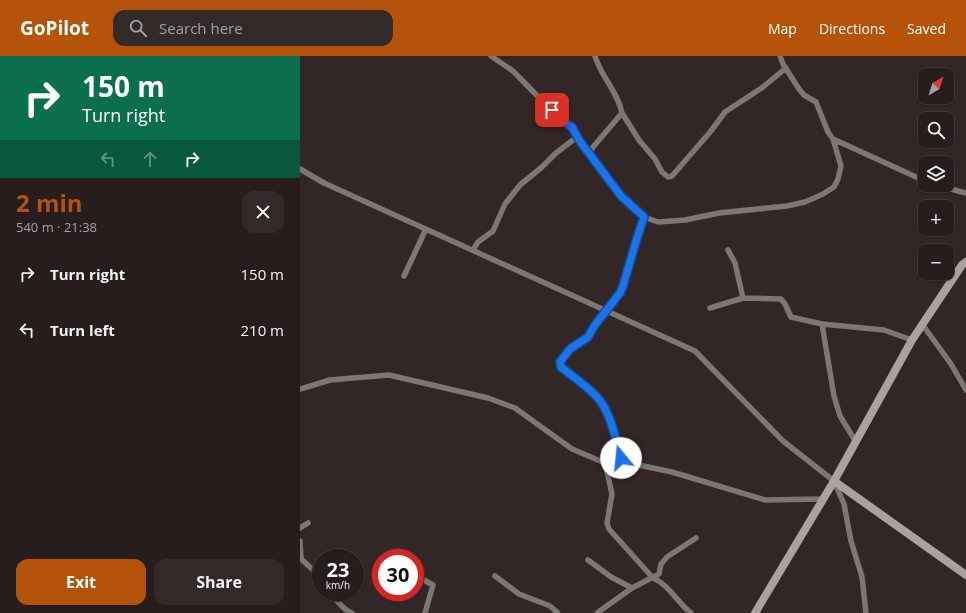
<!DOCTYPE html>
<html lang="en">
<head>
<meta charset="utf-8">
<style>
  :root { --surface:#261d1c; --page:#322a29; --text:#f1f3f6; --muted:#a4a2a3; --line:#423b3b; --accent:#b45309 }
  body { margin:0; font-family:"Open Sans",sans-serif; background:var(--page); color:var(--text); height:100vh; display:flex; flex-direction:column; font-size:15px; white-space:nowrap }
  * { box-sizing:border-box; margin:0 }
  p { font-size:13px; color:var(--muted) }
  .icon { flex:none; width:22px; height:22px; fill:none; stroke:currentColor; stroke-width:2; stroke-linecap:round; stroke-linejoin:round }
  .map { position:relative; flex:1; overflow:hidden }
  .panel { display:flex; flex-direction:column; background:var(--surface); width:300px }
  .panel>* { flex:none }
  .top-card { background:#0b6e4f; color:#fff; overflow:hidden }
  .needle { width:26px; rotate:39deg }
  .controls { position:absolute; left:618px; top:12px; display:grid; gap:8px }
  .controls a { display:grid; place-items:center; width:36px; height:36px; border-radius:8px; background:var(--surface); box-shadow:0 1px 3px #0004,0 0 0 1px var(--line); font-size:20px }
  .speed { position:absolute; left:12px; top:493px; display:flex; gap:8px; font-size:20px; font-weight:700; text-align:center }
  .speed>* { display:grid; place-content:center; width:52px; height:52px; border-radius:50%; background:var(--surface); box-shadow:0 1px 3px #0004,0 0 0 1px var(--line); line-height:1 }
  .speed small { font-size:10px; font-weight:400 }
  .speed .limit { border:6px solid #d22; background:#fff; color:#111 }
  .pin { position:absolute; display:grid; place-items:center; width:34px; height:34px; color:#fff; margin:-17px; border-radius:8px; box-shadow:0 2px 6px #0006 }
  .me { position:absolute; width:44px; margin:-22px; rotate:343deg; stroke-linejoin:round; filter:drop-shadow(0 0 3px #0008) }
  .turn { display:flex; align-items:center; gap:14px; height:84px; padding:0 16px; font-size:18px }
  .turn .icon { width:52px; height:52px; stroke-width:2.5 }
  .turn b { display:block; font-size:28px; line-height:34px }
  .lanes { display:flex; align-items:center; height:38px; padding:0 16px; background:#0003; justify-content:center; gap:20px; direction:ltr }
  .lanes .off { opacity:.35 }
  .round { display:grid; place-items:center; flex:none; width:42px; height:42px; border-radius:12px; background:var(--page) }
  .overview { display:flex; align-items:center; justify-content:space-between; height:68px; padding:0 16px }
  h1 { font-size:24px; font-weight:700; line-height:30px; color:var(--accent) }
  .cta { display:flex; gap:8px; margin-top:auto; padding:8px 16px }
  .cta a { flex:1; height:46px; border-radius:12px; background:var(--accent); color:#fff; font-size:16px; font-weight:700; line-height:46px; text-align:center }
  .cta a+a { background:var(--page); color:var(--text) }
  ul { padding:0; list-style:none }
  li { display:flex; align-items:center; gap:12px; height:56px; padding:0 16px }
  li div { flex:1 }
  li b { display:block; font-size:15px }
  li em { font-style:normal }
  header { display:flex; align-items:center; gap:24px; box-sizing:border-box; height:56px; padding:0 20px; background:var(--accent); color:#fff }
  header strong { font-size:19px }
  nav { display:flex; gap:22px; margin-inline-start:auto; font-size:14px }
  .search { width:280px; height:36px; background:var(--page); display:flex; align-items:center; gap:10px; box-sizing:border-box; padding:0 14px; border-radius:12px; color:var(--muted); font-size:15px }
  main { display:flex; flex:1; min-height:0 }
  .map>svg:first-child { display:block }
  .lines { fill:none; stroke-linecap:round; stroke-linejoin:round }
  .street { stroke:#7c7675; stroke-width:5.5 }
  .secondary { stroke:#aba1a0; stroke-width:8 }
  .route-casing { stroke:#114b97; stroke-width:10 }
  .route { stroke:#1a73e8; stroke-width:7 }
</style>
</head>
<body>
<header>
<strong>GoPilot</strong>
<div class="search"><svg class="icon" aria-label="search" viewBox="0 0 24 24"><circle cx="10" cy="10" r="6"/><path d="M15 15l6 6"/></svg>Search here</div>
<nav><a>Map</a><a>Directions</a><a>Saved</a></nav>
</header>
<main>
<section class="panel">
<div class="top-card">
<div class="turn"><svg class="icon" aria-label="right" viewBox="0 0 24 24"><path d="M7 20v-9h11M14 6l5 5-5 5"/></svg><div><b>150 m</b>Turn right</div></div>
<div class="lanes"><svg class="icon off" aria-label="left" viewBox="0 0 24 24"><path d="M17 20v-9H6M10 6l-5 5 5 5"/></svg><svg class="icon off" aria-label="ahead" viewBox="0 0 24 24"><path d="M12 20V5M6 11l6-6 6 6"/></svg><svg class="icon" aria-label="right" viewBox="0 0 24 24"><path d="M7 20v-9h11M14 6l5 5-5 5"/></svg></div>
</div>
<div class="overview"><div><h1>2 min</h1><p>540 m · 21:38</p></div><a class="round"><svg class="icon" aria-label="close" viewBox="0 0 24 24"><path d="M6 6l12 12M18 6L6 18"/></svg></a></div>
<ul>
<li><svg class="icon" aria-label="right" viewBox="0 0 24 24"><path d="M7 20v-9h11M14 6l5 5-5 5"/></svg><div><b>Turn right</b></div><em>150 m</em></li>
<li><svg class="icon" aria-label="left" viewBox="0 0 24 24"><path d="M17 20v-9H6M10 6l-5 5 5 5"/></svg><div><b>Turn left</b></div><em>210 m</em></li>
</ul>
<div class="cta"><a>Exit</a><a>Share</a></div>
</section>
<div class="map">
<svg width="666" height="557" viewBox="0 0 666 557">
  <rect width="100%" height="100%" fill="#322726"/>
  <g class="lines">
    <path class="street" d="M191 0 213 15 261 64 273 71 279 84 321 140 344 161 337 182 323 230 320 237 295 269 288 281 270 293 260 307 261 311C274 322 291 332 301 346 311 361 316 385 321 402L319 405
      M322 57 339 84 355 103 362 116 368 121 372 120 411 75 425 56 463 31 486 12
      M533 83 625 125
      M289 98 293 91 322 57C318 36 301 21 295 0
      M0 113 24 127 395 295 483 385 534 425 544 448 551 485 562 521 566 557
      M636 129 666 137
      M344 161 358 166 385 164 419 157 487 150 505 146 523 138 534 131 538 123 541 110 533 83 528 76 516 46 504 39 499 33 483 8 480 0
      M173 194 178 186 193 175 205 148 220 129 242 111 256 97 277 81
      M104 220 126 173
      M443 242 481 243 485 248 491 261 522 268 584 274 612 284
      M410 252 443 242 435 207 428 194
      M522 268 534 340 540 360 556 386
      M622 268 651 308 666 334
      M0 333 30 324 89 319 188 342 215 352 272 393 305 407 319 405 372 416 465 444 524 443
      M305 407 312 438 307 467 309 473 353 522C369 529 377 546 391 557
      M0 472 8 467
      M0 485 1 503
      M0 502 21 521
      M288 504 311 521 332 532
      M115 519 133 529 125 557
      M195 520 219 538 250 550 258 557
      M31 536C36 544 43 554 52 557
      M297 557 332 532 359 518 361 508 367 501 396 482"/>
    <path class="secondary" d="M534 425 666 519
      M455 557 534 425 612 284 662 209 666 206"/>
  </g>
  <g class="lines">
    <defs>
      <path id="route" d="M252 54 261 64 272 71 279 84 321 140 344 161 337 182 323 230 320 237 295 269 288 281 270 293 260 306 261 311C274 322 291 332 301 346 312 362 316 385 321 402"/>
    </defs>
    <use href="#route" class="route-casing"/>
    <use href="#route" class="route"/>
  </g>
</svg>
<div class="controls">
<a><svg class="needle" viewBox="-14 -14 28 28"><path d="M0-13l5 13h-10z" fill="#e53935"/><path d="M0 13l5-13h-10z" fill="#a4a2a3"/></svg></a>
<a><svg class="icon" aria-label="search" viewBox="0 0 24 24"><circle cx="10" cy="10" r="6"/><path d="M15 15l6 6"/></svg></a>
<a><svg class="icon" aria-label="layers" viewBox="0 0 24 24"><path d="M12 4l9 5-9 5-9-5zM3 14l9 5 9-5"/></svg></a>
<a>+</a>
<a>−</a>
</div>
<div class="speed"><div>23<small>km/h</small></div><div class="limit">30</div></div>
<div class="pin" style="left:252px;top:54px;background:#d93025"><svg class="icon" aria-label="arrive" viewBox="0 0 24 24"><path d="M6 21V4h12l-3 4 3 4H6"/></svg></div>
<svg class="me" style="left:321px;top:402px" viewBox="-20 -20 40 40"><circle r="19" fill="#fff"/><path d="M0-13L10 11 0 6-10 11z" fill="#1a73e8"/></svg>
</div>
</main>
</body>
</html>
